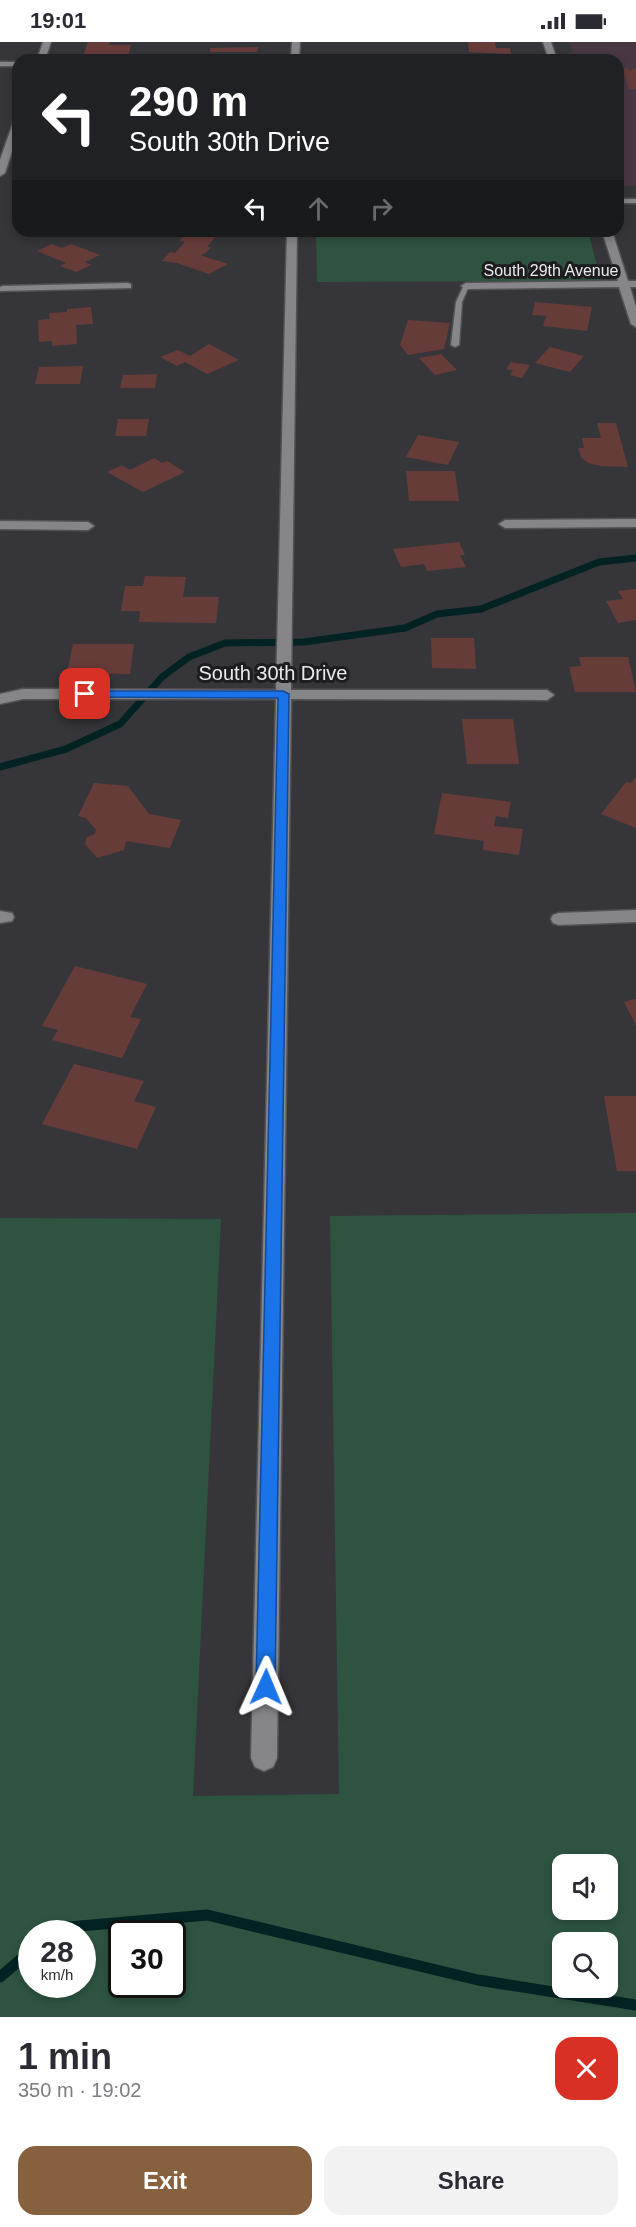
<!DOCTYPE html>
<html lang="en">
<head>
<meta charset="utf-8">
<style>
  :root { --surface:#fff; --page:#f2f2f3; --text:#2b2b33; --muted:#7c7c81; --accent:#87603d }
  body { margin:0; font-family:Arial,sans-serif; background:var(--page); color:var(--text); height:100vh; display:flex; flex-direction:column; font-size:22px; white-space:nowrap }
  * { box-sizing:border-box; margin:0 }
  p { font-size:20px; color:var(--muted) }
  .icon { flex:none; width:33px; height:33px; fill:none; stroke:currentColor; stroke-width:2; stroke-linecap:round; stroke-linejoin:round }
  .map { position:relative; height:1975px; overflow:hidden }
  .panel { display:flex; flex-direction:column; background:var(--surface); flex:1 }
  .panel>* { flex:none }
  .guide { position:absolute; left:12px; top:12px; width:612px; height:183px; border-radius:18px; box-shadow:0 3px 9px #0003; background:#202124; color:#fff; overflow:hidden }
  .tools { position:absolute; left:552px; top:1812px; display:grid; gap:12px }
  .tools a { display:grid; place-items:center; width:66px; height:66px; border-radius:12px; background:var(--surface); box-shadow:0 3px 9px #0003; font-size:30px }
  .speed { position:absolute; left:18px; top:1878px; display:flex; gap:12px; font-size:30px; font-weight:700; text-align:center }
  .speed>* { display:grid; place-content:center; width:78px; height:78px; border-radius:50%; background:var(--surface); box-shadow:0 3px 9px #0003; line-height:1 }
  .speed small { font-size:15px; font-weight:400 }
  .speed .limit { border:3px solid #111; border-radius:9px; background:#fff; color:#111 }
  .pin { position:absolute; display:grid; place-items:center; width:51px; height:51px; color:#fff; margin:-26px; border-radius:12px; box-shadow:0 3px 9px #0006 }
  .me { position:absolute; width:66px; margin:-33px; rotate:1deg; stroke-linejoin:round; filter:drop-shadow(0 0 4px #0008) }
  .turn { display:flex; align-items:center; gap:21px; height:126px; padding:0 18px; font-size:27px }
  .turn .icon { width:78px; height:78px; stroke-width:2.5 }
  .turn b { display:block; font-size:42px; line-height:51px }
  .lanes { display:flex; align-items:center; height:57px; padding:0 18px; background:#0003; justify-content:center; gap:30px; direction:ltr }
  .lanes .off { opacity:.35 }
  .round { display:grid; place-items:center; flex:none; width:63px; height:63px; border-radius:18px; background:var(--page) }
  .overview { display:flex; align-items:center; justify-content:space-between; height:102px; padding:0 18px }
  h1 { font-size:36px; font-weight:700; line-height:45px }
  .button { display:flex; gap:12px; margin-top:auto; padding:12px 18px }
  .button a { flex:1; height:69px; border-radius:18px; background:var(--accent); color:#fff; font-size:24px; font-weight:700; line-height:69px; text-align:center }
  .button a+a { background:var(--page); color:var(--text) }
  .status { display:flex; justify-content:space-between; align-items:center; height:42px; padding:0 30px; background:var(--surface); direction:ltr }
  .status svg { height:16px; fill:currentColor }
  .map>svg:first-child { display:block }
  .industrial { fill:#493844 }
  .green { fill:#2e5441; fill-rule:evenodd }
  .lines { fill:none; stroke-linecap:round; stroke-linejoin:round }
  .stream-far1 { stroke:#022223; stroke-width:7 }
  .stream { stroke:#022223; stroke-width:11 }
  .building { fill:#663c39 }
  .lane-casing { stroke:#525256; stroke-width:3 }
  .street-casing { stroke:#525256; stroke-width:3 }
  .lane { fill:#85858a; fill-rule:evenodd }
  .street { fill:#85858a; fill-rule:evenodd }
  .route { fill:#1a73e8; stroke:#114b97; stroke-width:1.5 }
  .labels { text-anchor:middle; stroke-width:6; stroke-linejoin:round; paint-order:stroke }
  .far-street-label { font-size:16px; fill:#e9e9ec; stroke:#1d1d1f }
  .street-label { font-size:20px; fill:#e9e9ec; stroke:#1d1d1f }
</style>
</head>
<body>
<div class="status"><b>19:01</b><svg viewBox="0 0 49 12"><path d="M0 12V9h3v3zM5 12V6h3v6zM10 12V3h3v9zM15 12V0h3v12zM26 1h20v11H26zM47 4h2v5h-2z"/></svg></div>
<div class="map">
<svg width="636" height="1975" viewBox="0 0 636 1975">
  <rect width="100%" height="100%" fill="#36363a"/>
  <path class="industrial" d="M563 0H636V144L618 143V18H567L568 11 573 10 570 1Z"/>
  <path class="green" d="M316 189H588L601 239 317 240Z
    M636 1171V1975H0V1176L221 1177 193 1754 339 1752 330 1174ZM562 1822H608V1868H562ZM32 1892H82V1942H32ZM122 1892H172V1942H122ZM562 1900H608V1946H562Z"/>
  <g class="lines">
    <path class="stream-far1" d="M0 725 66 707 120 682 162 635 189 615 225 601 304 600 405 586 437 572 481 567 599 520 636 516"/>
    <path class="stream" d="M50 1892 57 1886 207 1873 478 1938 636 1963
      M0 1935 32 1908"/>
  </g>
  <path class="building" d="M88 0H110L109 3H131L127 18H94L82 17Z
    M468 0H495L496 6H510L511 12 469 10Z
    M258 5 257 10H210V6Z
    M359 14H382L383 18H360Z
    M622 26H628L629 29 636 26V47H629Z
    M195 189 218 192 207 205H211L206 211 200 213 228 222 209 232 177 221 162 219 170 210 175 211 185 200 179 199 184 193 191 194Z
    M52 202 62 206 71 202 100 213 85 220 91 223 76 230 60 224 66 221 37 209Z
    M535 260 592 265 587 289 543 284 546 274 532 273Z
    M91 265 93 282 76 283 77 302 52 304V299L39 300 38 278 50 277 49 271 67 270V267Z
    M408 278 450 281 444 307 408 313 400 303Z
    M209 302 239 318 207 332 185 320 177 324 160 315 178 308 190 314Z
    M550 305 584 314 570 330 535 321Z
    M441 312 457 328 435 333 419 316Z
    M511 320 530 323 522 336 510 333 513 328 506 327Z
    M83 324 80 342H35L39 325Z
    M157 332 155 346H120L123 333Z
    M118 377H149L146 394H115Z
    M597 381H616L628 425 601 424 588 421 581 415 578 406H584L582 396H601Z
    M418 393 459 400 448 423 406 415Z
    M154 416 162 421 167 419 185 430 143 450 107 430 122 423 130 428Z
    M406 429H455L459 459H409Z
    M459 500 465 513H460L466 525 427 529 424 522 401 525 393 507Z
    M145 534 186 535 183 555H219L216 581 139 580 140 569H121L125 544H143Z
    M636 547V578L618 581 606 559 623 557 618 549Z
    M431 596H474L476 627 432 626Z
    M73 602H134L130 632 67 631Z
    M579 615H628L636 650H575L569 625 581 624Z
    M462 677H513L519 722H467Z
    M636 735V786L601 772 626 740 631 741Z
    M94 741 128 744 149 772 181 778 170 806 126 799 124 808 97 816 85 802 87 795 95 792 96 788 86 776 78 774Z
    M442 751 511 760 508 776 496 774 494 784 523 787 519 813 483 808 484 799 434 792Z
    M75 924 147 942 130 975 141 977 122 1016 52 998 58 988 42 984Z
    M636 957V983L624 960Z
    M74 1022 144 1039 134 1059 156 1065 137 1107 42 1082Z
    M604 1054H636V1129H617Z"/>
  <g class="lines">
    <defs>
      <path id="lane" d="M0 20H18V24H0Z
        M618 157H636V161H618Z
        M464 243 469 244 462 260 459 303 455 305 451 303 456 260Z"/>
      <path id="street" d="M43 0H51L45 18H37Z
        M292 0H300L299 18H291Z
        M543 0H551L557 18H549Z
        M18 75V91L5 131 0 134V118L14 78Z
        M287 189H297L291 648H547L554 653 547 658 291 657 277 1716 273 1725 264 1729 255 1725 251 1716 276 657H23L0 662V652L23 647 276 648Z
        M602 189H612L628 239H636V245H630L636 265V285L631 282 619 245 466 247 461 244 466 241 618 239Z
        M127 241 131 242V246L0 249V245L3 244Z
        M636 477V485L505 486 499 482 505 478Z
        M0 479 88 480 94 484 88 488 0 487Z
        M636 868V880L559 883 553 881 551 877 553 873 559 871Z
        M0 869 12 871 14 875 12 879 0 881Z"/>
    </defs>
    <use href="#lane" class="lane-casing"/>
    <use href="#street" class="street-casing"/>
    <use href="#lane" class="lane"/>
    <use href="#street" class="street"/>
  </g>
  <path class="route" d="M85 649H283L289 652 275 1645 272 1651 266 1654 259 1651 256 1645 278 656 81 655 79 652Z"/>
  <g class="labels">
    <g class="far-street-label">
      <text x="551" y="234">South 29th Avenue</text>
    </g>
    <g class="street-label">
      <text x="273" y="638">South 30th Drive</text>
    </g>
  </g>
</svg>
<div class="tools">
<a><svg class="icon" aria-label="sound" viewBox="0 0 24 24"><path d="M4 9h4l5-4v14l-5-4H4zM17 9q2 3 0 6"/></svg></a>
<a><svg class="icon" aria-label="search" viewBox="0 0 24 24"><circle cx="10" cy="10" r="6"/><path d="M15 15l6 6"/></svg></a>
</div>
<div class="speed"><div>28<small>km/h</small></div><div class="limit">30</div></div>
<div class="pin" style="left:85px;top:652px;background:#d93025"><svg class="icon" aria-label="arrive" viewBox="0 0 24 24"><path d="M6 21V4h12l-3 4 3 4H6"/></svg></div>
<svg class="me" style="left:266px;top:1645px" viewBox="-20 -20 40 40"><path d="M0-17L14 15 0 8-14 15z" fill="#1a73e8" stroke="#fff" stroke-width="4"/></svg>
<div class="guide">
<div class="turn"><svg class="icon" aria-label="left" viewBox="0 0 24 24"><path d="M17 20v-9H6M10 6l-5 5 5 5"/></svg><div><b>290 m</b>South 30th Drive</div></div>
<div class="lanes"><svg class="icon" aria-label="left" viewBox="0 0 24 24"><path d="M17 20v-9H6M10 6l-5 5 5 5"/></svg><svg class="icon off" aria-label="ahead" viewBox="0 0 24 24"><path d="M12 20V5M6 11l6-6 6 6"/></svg><svg class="icon off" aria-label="right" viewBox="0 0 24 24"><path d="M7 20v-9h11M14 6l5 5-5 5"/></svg></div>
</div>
</div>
<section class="panel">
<div class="overview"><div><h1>1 min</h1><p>350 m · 19:02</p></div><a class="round" style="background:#d93025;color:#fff"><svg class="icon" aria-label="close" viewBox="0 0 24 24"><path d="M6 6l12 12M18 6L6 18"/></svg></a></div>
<div class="button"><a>Exit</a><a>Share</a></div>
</section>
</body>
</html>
